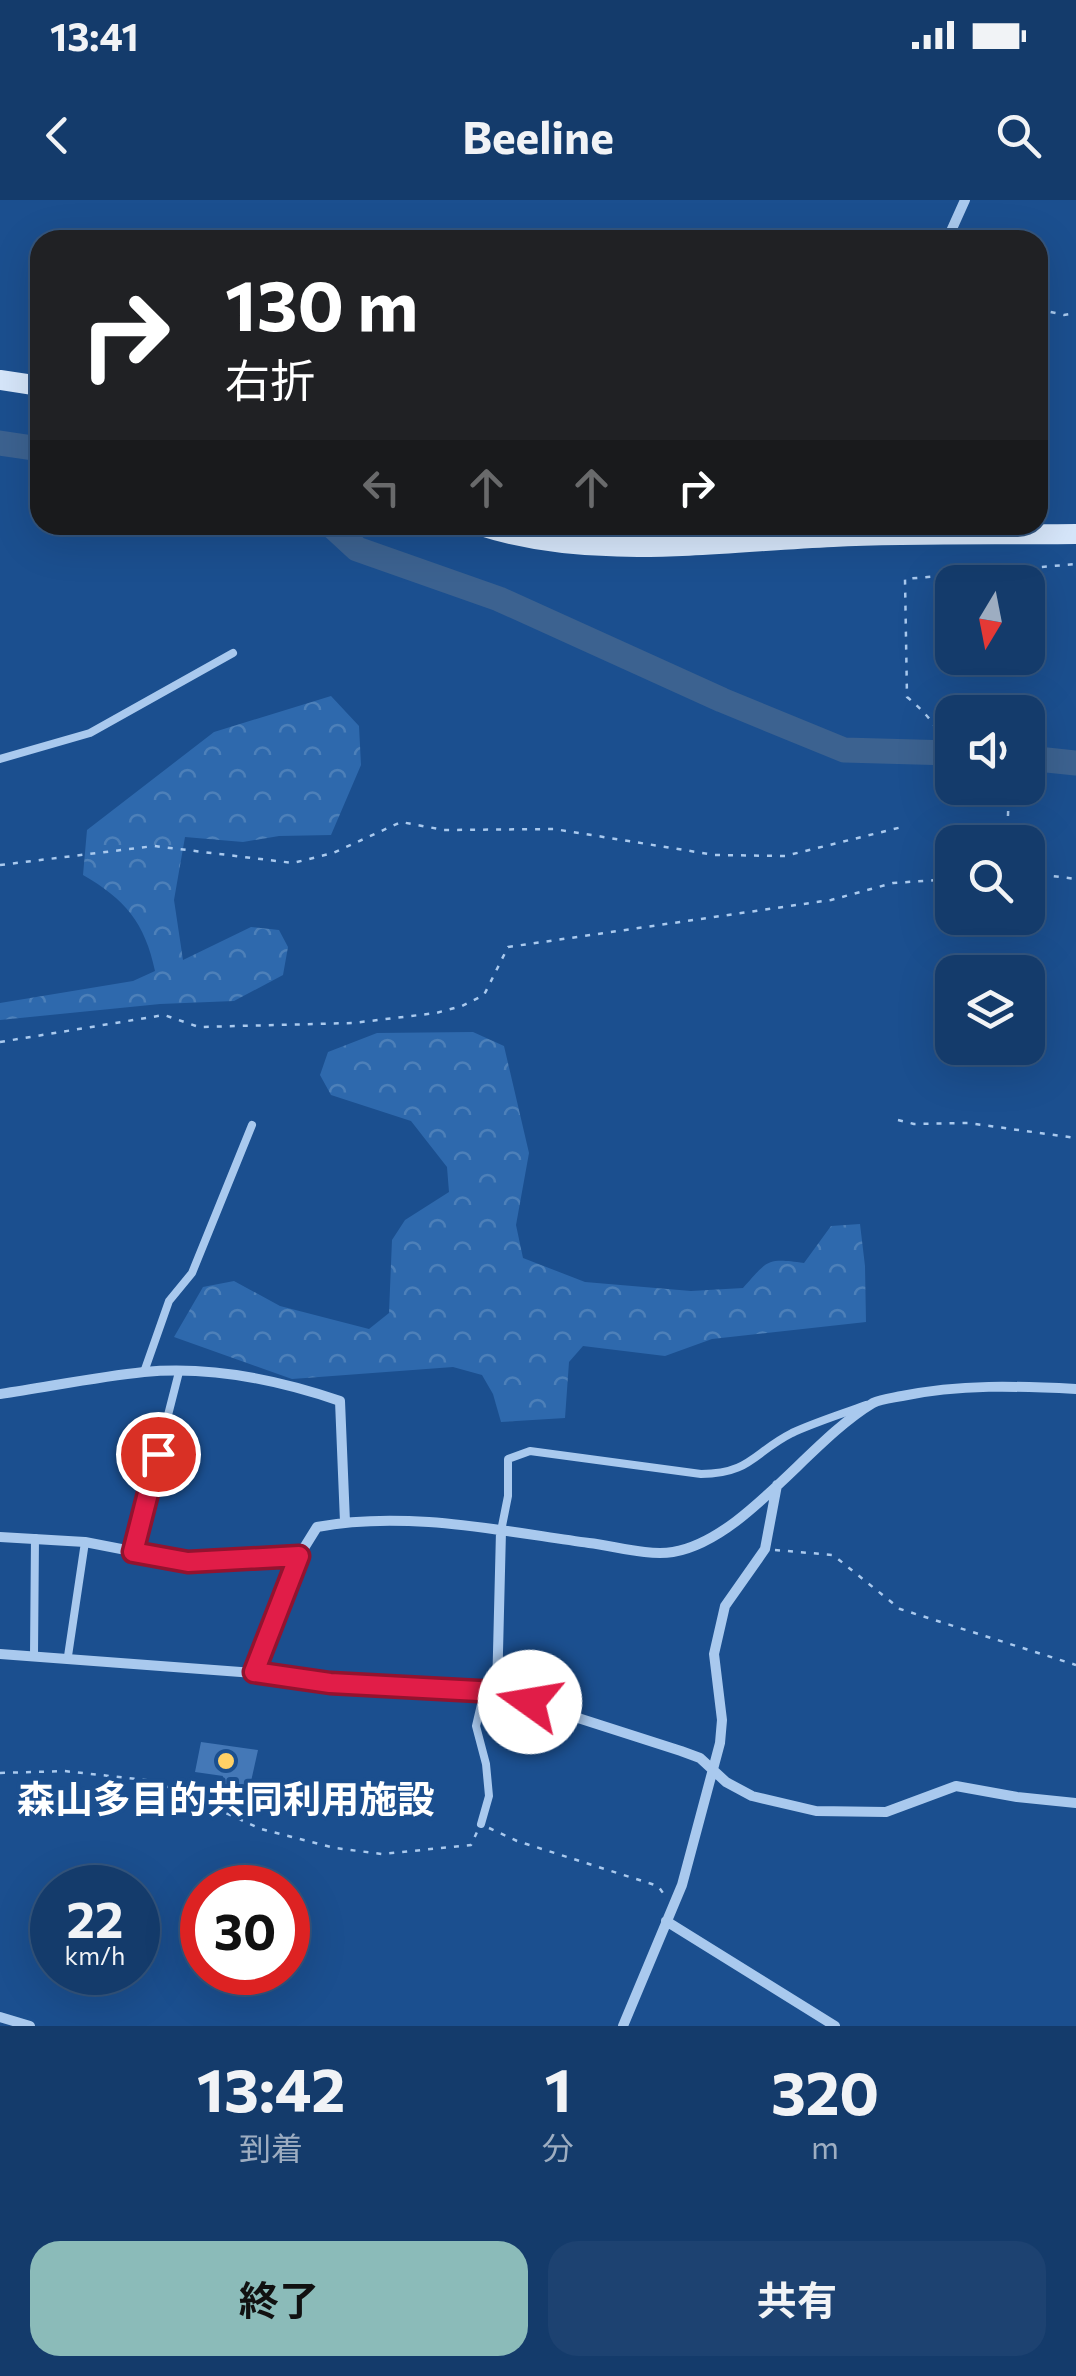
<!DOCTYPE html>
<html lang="ja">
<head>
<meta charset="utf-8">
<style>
  :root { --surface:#143b6b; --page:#1d4271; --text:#f1f3f6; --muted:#9dadc1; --line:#33557e; --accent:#8bbbb9 }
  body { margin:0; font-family:Commissioner,"Noto Sans JP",sans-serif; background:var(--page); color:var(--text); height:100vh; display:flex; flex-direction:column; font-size:38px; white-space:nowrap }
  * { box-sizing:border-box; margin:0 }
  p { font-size:32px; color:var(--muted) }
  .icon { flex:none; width:55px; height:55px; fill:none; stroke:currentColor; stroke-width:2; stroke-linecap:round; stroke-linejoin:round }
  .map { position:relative; height:1826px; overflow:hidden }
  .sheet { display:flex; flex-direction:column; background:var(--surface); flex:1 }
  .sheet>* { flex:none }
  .top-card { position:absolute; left:30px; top:30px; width:1018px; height:305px; border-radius:30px; box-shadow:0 10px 40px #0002,0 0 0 2px var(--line); background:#202124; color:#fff; overflow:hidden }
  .needle { width:65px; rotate:190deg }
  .fabs { position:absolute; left:935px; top:365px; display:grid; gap:20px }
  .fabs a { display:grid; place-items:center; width:110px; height:110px; border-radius:20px; background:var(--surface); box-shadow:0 10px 40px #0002,0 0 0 2px var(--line); font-size:50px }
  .speed { position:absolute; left:30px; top:1665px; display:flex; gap:20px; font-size:50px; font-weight:700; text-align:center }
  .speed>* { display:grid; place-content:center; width:130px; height:130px; border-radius:50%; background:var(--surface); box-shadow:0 10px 40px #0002,0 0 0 2px var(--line); line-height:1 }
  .speed small { font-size:25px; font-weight:400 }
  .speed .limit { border:15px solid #d22; background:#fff; color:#111 }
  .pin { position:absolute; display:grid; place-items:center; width:85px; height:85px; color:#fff; margin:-42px; border:5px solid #fff; border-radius:50%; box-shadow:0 2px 10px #0007 }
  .me { position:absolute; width:110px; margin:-55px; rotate:283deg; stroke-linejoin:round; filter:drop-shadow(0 0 8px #0008) }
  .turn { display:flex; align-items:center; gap:35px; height:210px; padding:0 30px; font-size:45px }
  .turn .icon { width:130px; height:130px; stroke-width:2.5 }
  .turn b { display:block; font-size:70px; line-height:85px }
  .lanes { display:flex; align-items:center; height:95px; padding:0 30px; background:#0003; justify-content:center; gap:50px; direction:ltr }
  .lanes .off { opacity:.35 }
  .eta { display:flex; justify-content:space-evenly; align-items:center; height:170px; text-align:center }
  .eta b { font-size:60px; font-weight:700; line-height:70px }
  .action { display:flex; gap:20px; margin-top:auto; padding:20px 30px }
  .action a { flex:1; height:115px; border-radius:30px; background:var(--accent); color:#111; font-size:40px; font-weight:700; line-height:115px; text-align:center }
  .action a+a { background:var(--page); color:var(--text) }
  .status { display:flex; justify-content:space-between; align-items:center; height:70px; padding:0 50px; background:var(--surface); direction:ltr }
  .status svg { height:28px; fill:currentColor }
  header { display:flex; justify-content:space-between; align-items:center; height:130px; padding:0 30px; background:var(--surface); font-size:45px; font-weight:700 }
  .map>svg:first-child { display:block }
  .forest { fill:url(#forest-crowns) }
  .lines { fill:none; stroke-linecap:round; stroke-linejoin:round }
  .river { stroke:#3c6290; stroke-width:25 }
  .building { fill:#4478b7 }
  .path { stroke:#a9c9ee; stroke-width:2.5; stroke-dasharray:5 8; stroke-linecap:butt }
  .service { stroke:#a9c9ee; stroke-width:8 }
  .minor { stroke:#a9c9ee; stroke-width:10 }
  .secondary { stroke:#d6e6fa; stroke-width:20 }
  .route-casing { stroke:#92132f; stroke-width:25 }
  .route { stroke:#e11d48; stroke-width:18 }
  .poi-dot { fill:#ffd166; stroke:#1b4f8f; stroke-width:4 }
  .labels { text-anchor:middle; stroke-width:8; stroke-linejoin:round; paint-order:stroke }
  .poi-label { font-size:38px; font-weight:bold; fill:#fff; stroke:#1b4f8f }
</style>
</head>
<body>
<div class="status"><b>13:41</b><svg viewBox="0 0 49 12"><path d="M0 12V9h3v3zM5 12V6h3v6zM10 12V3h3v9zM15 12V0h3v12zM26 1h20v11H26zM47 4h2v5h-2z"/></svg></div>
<header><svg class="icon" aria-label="back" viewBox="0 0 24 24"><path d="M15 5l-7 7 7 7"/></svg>Beeline<svg class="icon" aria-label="search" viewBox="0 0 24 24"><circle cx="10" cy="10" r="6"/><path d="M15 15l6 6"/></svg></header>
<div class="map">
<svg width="1076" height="1826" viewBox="0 0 1076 1826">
  <defs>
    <pattern id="forest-crowns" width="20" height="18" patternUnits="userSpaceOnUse" patternTransform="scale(2.5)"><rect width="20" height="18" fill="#2e69ad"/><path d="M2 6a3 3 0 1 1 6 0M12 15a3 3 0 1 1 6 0" fill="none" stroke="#4d80b9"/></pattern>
  </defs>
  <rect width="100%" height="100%" fill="#1b4f8f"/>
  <path class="forest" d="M331 496 359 526 361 565 331 635 279 636 243 642 185 637 174 700 183 760 251 727 279 730 288 747 283 775 234 801 160 804 0 820V803L133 781 155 771C145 723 125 699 83 675L87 630 214 532Z
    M473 832 504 846 529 953 516 1025 523 1058 585 1082 691 1091 743 1088C768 1060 766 1058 804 1063L831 1026 860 1024 865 1066 866 1122 712 1139 665 1156 583 1146 569 1162 565 1218 501 1222 493 1194 482 1175 453 1167 292 1179 174 1137 203 1087 234 1081 280 1106 369 1129 389 1113 392 1040 405 1020 449 992 447 967 411 921 331 895 320 875 328 852 377 833Z"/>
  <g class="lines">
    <path class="river" d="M0 243 40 249
      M331 325 357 349 499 399 722 500 844 550 952 553
      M1028 558 1076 563"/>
  </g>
  <path class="building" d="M201 1542 258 1550 248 1595 220 1589 223 1576 195 1572Z"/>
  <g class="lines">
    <path class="path" d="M1038 109 1064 115 1076 113
      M952 576H949C944 537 938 523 907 497L905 379 1076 364
      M1007 642 1009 588
      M0 665 154 646 293 663 333 653 401 622 444 630 554 629 715 655 785 656 906 626
      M1028 673 1076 679
      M0 842 164 815 199 827 353 823 436 813 462 806 484 795 508 747 831 700 893 683 952 679
      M898 920 914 924 968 923 1076 938
      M775 1350 833 1355 900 1409 1076 1465
      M0 1573 64 1571 155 1581 261 1629 335 1648 382 1654 471 1645 477 1632
      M489 1628 517 1641 658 1686 663 1693"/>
    <path class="service" d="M0 559 90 533 233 453
      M144 1172 169 1101 192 1073 252 925
      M501 1331 508 1296V1259L530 1251 701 1274C750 1274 754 1252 792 1233 816 1222 842 1214 866 1205
      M133 1352 179 1172
      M34 1454 35 1338
      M68 1456 85 1342
      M481 1624 489 1596 486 1564 476 1526 483 1496 492 1494"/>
    <path class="minor" d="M947 40 965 0
      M0 1194C48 1187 96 1177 144 1172 209 1166 279 1180 340 1201L345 1322
      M0 1337 85 1342 188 1362 299 1356
      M0 1454 254 1473 330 1483 497 1492 681 1551 700 1558 726 1582 752 1596 816 1611 886 1612 956 1586 1017 1597 1076 1603
      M254 1473 299 1356 317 1327C405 1310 501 1331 589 1343 615 1346 647 1356 673 1352 744 1340 809 1241 873 1203 881 1199 892 1198 902 1196 960 1184 1017 1186 1076 1189
      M497 1492 501 1331
      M666 1721 835 1826
      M0 1817 30 1826
      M623 1826 682 1685 720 1543 722 1520 714 1454 725 1406 765 1349 777 1285"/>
    <path class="secondary" d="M0 180 40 186
      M478 325C591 362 716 342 833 337 914 333 995 335 1076 334"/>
  </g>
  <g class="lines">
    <defs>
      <path id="route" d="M158 1254 133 1352 188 1362 299 1356 254 1472 330 1483 497 1492 530 1502"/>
    </defs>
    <use href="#route" class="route-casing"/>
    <use href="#route" class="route"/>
  </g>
  <circle class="poi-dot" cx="226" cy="1561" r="10"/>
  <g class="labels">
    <g class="poi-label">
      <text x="226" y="1613">森山多目的共同利用施設</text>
    </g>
  </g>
</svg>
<div class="fabs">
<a><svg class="needle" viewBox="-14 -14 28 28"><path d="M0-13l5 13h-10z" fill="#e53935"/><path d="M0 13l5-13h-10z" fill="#9dadc1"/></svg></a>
<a><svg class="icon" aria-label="sound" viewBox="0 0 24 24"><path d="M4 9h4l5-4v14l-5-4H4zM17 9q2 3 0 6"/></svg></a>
<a><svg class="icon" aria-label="search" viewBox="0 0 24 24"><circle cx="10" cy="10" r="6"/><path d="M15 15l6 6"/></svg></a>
<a><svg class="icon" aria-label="layers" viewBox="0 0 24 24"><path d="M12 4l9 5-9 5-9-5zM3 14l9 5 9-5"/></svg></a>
</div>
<div class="speed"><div>22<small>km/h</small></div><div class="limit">30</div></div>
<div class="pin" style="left:158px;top:1254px;background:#d93025"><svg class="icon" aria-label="arrive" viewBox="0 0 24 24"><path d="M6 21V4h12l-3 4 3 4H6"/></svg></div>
<svg class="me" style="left:530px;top:1502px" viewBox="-20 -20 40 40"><circle r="19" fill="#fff"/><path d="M0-13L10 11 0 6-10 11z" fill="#e11d48"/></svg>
<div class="top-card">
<div class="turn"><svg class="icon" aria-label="right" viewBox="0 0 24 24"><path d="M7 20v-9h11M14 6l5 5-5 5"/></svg><div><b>130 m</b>右折</div></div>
<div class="lanes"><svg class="icon off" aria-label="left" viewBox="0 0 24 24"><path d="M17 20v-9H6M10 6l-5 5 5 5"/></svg><svg class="icon off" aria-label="ahead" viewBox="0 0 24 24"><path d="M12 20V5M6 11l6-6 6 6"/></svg><svg class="icon off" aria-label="ahead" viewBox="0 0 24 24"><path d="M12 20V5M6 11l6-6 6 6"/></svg><svg class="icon" aria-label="right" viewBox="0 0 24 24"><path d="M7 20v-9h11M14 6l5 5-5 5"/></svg></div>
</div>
</div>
<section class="sheet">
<div class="eta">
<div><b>13:42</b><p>到着</p></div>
<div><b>1</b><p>分</p></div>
<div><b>320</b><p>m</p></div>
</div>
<div class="action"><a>終了</a><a>共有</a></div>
</section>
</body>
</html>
